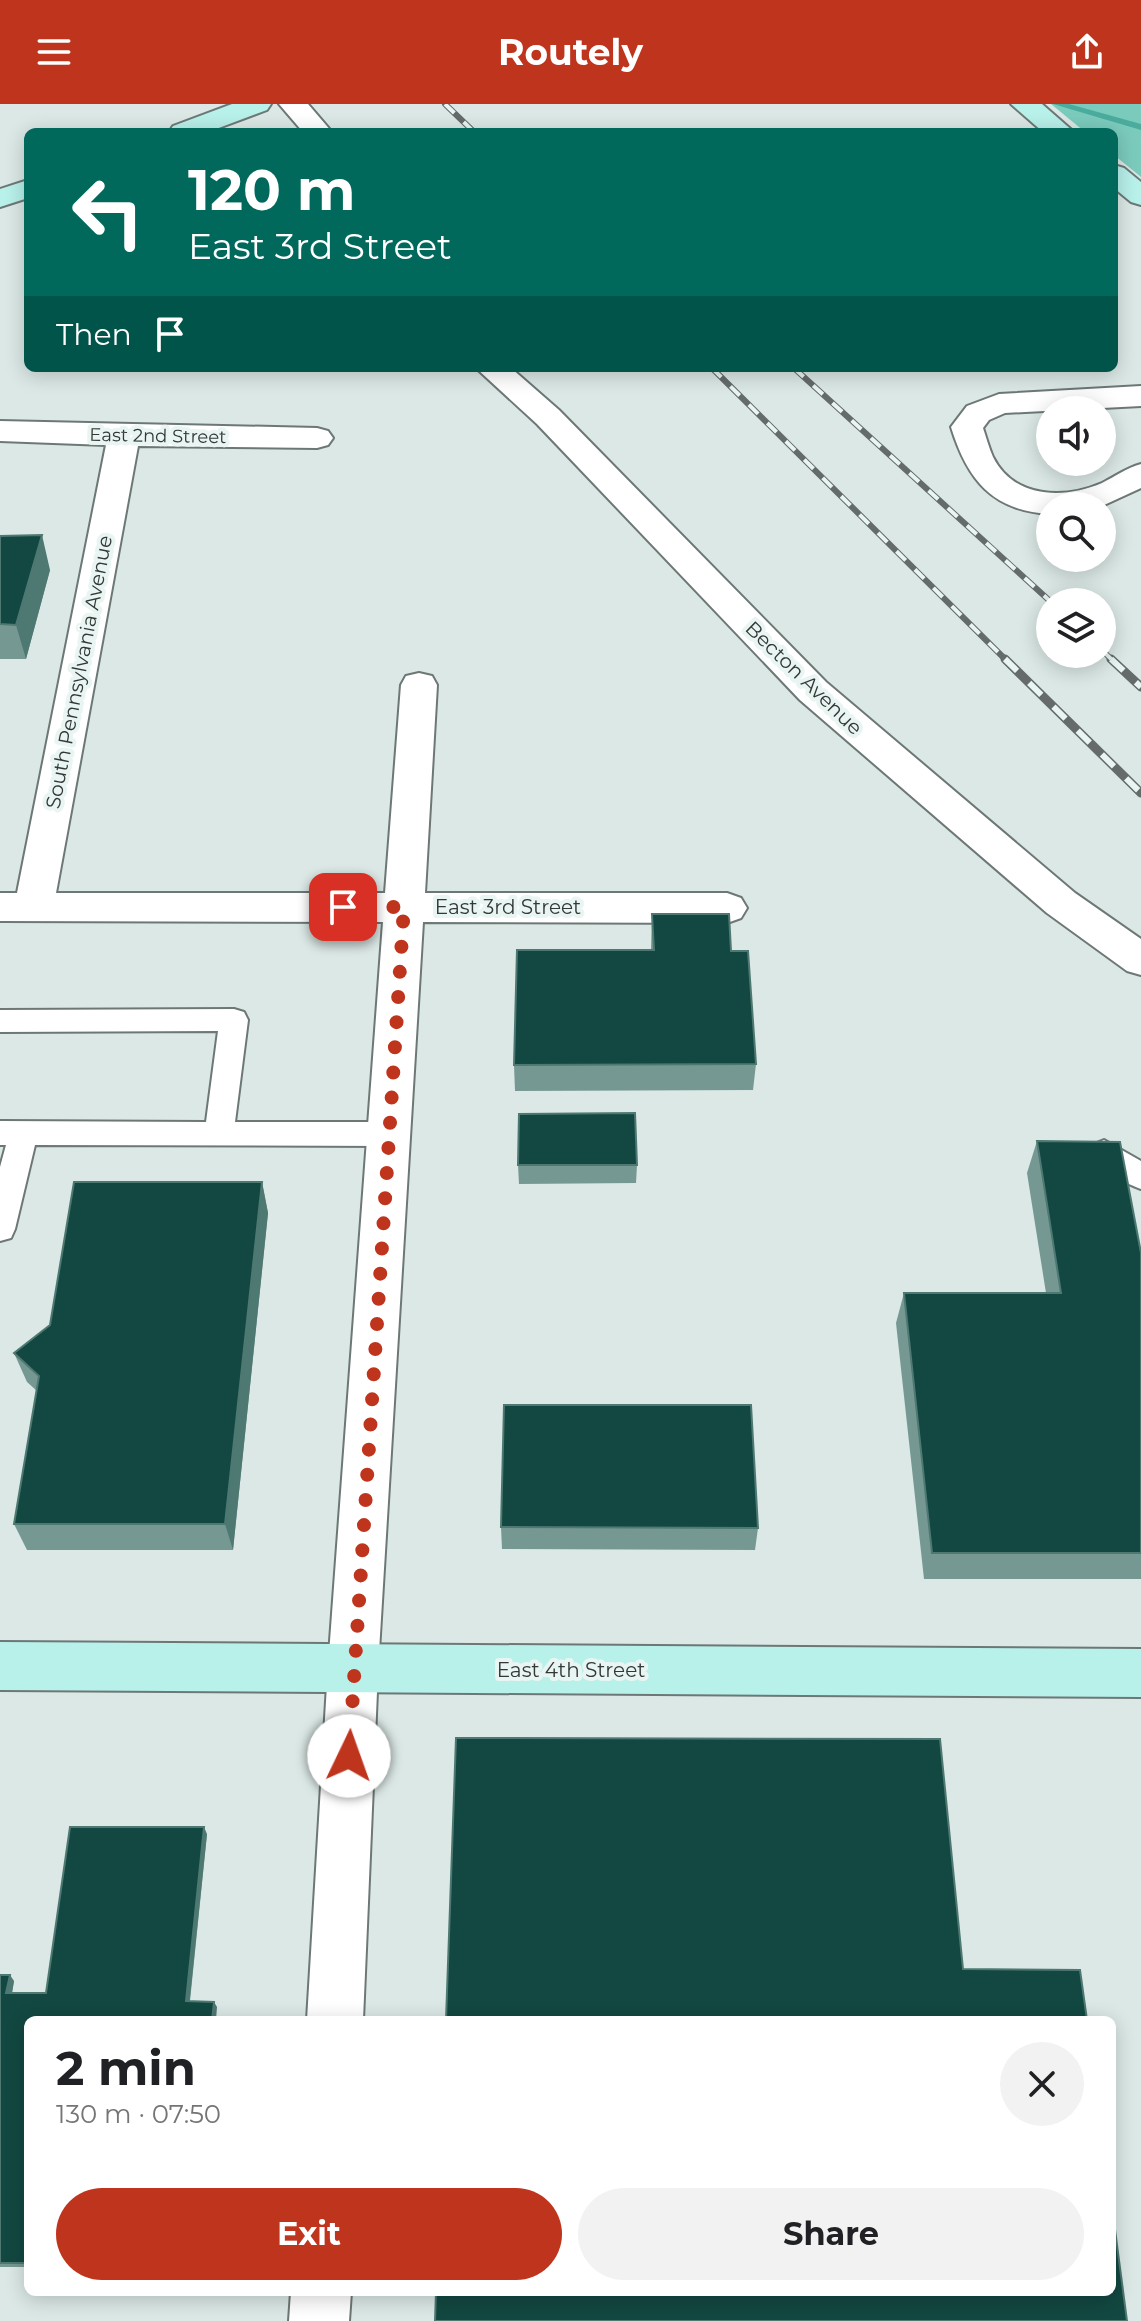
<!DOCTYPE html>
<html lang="en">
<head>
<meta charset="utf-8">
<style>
  :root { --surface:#fff; --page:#f2f2f2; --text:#202124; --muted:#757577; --accent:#bf341c }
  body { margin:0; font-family:Montserrat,sans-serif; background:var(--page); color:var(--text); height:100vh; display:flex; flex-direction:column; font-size:30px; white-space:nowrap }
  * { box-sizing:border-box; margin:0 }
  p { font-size:26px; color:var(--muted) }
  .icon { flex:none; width:44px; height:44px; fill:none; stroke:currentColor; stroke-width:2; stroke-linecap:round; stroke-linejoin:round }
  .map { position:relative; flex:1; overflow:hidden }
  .side { position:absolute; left:24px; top:1912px; width:1092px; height:280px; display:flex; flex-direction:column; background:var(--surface); border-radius:12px; box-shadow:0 4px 20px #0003 }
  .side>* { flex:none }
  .guide { position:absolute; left:24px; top:24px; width:1094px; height:244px; border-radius:12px; box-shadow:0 4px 20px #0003; background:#00695c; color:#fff; overflow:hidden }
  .controls { position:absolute; left:1036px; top:292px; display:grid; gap:16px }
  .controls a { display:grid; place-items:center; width:80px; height:80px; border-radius:50%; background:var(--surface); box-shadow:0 4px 20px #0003; font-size:40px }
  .pin { position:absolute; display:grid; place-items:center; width:68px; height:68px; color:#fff; margin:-34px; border-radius:16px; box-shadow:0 4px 12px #0006 }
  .me { position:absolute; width:88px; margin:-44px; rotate:3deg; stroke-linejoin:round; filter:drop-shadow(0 0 6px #0008) }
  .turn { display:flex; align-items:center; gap:28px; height:168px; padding:0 32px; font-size:36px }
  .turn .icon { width:104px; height:104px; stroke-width:2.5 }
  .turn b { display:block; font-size:56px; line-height:68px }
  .then { display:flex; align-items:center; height:76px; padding:0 32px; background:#0003; gap:16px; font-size:30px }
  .round { display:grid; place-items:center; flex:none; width:84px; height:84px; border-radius:42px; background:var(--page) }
  .summary { display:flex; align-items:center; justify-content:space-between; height:136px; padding:0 32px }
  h1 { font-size:48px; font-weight:700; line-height:60px }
  .button { display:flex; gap:16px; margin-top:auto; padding:16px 32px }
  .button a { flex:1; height:92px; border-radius:48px; background:var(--accent); color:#fff; font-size:32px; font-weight:700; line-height:92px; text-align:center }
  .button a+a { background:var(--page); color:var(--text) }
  header { display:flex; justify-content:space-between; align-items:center; height:104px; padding:0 32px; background:var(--accent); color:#fff; font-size:36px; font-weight:700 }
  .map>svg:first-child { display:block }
  .green { fill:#7bcbbd }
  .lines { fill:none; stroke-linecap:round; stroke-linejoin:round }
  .stream { fill:#4bac9e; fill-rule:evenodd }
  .lane-casing { stroke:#6d7876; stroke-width:4 }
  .street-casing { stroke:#6d7876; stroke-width:4 }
  .secondary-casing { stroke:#6d7876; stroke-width:4 }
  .lane { fill:#fff; fill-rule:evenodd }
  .street { fill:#fff; fill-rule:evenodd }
  .secondary { fill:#b8f0ea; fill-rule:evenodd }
  .rail-far1-casing { stroke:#646b6a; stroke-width:6 }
  .rail-casing { stroke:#646b6a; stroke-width:9 }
  .rail-far1 { stroke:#e8f5f2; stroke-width:4; stroke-dasharray:13; stroke-linecap:butt }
  .rail { stroke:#e8f5f2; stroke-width:6; stroke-dasharray:17; stroke-linecap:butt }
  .wall { fill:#769893 }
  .shaded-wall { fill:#4e7872 }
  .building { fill:#124841; stroke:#4e7872; stroke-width:2 }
  .route { stroke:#bf341c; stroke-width:14; stroke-dasharray:0 25.2 }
  .labels { text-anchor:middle; stroke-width:8; stroke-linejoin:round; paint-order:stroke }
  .far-street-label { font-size:18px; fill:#333837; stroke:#e8f5f2 }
  .street-label { font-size:20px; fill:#333837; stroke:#e8f5f2 }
</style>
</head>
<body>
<header><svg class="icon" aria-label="menu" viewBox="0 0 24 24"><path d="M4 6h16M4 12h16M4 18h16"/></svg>Routely<svg class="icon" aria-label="share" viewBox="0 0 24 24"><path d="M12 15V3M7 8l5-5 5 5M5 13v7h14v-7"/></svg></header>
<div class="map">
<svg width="1141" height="2217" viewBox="0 0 1141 2217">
  <rect width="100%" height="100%" fill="#dbe8e5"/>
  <path class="green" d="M1051 0H1141V73L1114 51V28H1085Z"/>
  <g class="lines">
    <path class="stream" d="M1053 0H1069L1141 20V26Z"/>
    <defs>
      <path id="lane" d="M234 905 244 908 248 916 235 1018H390L400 1022 405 1030 400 1038 390 1042 35 1041 15 1125 11 1134 0 1137V1063L6 1041H0V1017L206 1018 218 927 0 928V906Z
        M1104 1036 1141 1057V1085C1124 1079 1098 1064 1089 1048L1094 1040Z"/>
      <path id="street" d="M279 0H308L332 28H303Z
        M476 264H511L559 306 826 578 1075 789 1141 835V871L1127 867 1047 809 800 596 537 320Z
        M1141 282V302L1005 309 989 316 983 324C986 333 989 344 993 353 1014 395 1065 395 1102 379 1116 372 1126 364 1141 360V384L1102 402H1050V410C992 407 967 375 951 323L967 302 999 290Z
        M0 317 317 324 328 327 333 334 328 341 317 344 138 342 56 789H385L401 581 406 572 419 569 432 572 437 581 425 789H727L741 794 747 804 741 814 727 819 423 818 378 1564 363 1916H307L328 1564 383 818 0 817V789H17L106 341 0 337Z
        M291 2188H351L349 2217H289Z"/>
      <path id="secondary" d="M232 0H271L267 6 208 28H169L173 22Z
        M1011 0H1042L1074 28H1043Z
        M1114 61 1124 64 1141 78V101L1131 98 1114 84Z
        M28 76V94L0 103V85Z
        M0 1538 1141 1545V1593L0 1586Z"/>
    </defs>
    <use href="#lane" class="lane-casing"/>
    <use href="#street" class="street-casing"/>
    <use href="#secondary" class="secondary-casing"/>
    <use href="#lane" class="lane"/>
    <use href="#street" class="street"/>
    <use href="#secondary" class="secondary"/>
    <defs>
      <path id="rail-far1" d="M445 0 474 28
        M712 264 1007 557
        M794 264 1051 498
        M1102 546 1113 557"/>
      <path id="rail" d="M1005 555 1141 689
        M1111 555 1141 583"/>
    </defs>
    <use href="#rail-far1" class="rail-far1-casing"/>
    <use href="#rail" class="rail-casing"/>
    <use href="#rail-far1" class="rail-far1"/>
    <use href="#rail" class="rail"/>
  </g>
  <path class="wall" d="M0 432 50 466 26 555H0Z
    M652 810 731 847 756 960 753 986 515 987 514 961 651 846Z
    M1037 1037 1141 1149V1475H924L896 1219 904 1189H1046L1027 1069Z
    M518 1061H637L636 1079 519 1080Z
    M262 1078 268 1109 233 1446H27L14 1420 37 1287 27 1278 14 1249Z
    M501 1423 758 1424 755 1446 502 1445Z
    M207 1730 190 1897 217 1903 28 1916V2163H0V1871L14 1877 12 1889H46Z"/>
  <path class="shaded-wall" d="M42 431 50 466 26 555 16 521Z
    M262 1078 268 1109 233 1446 225 1420Z
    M204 1723 207 1730 189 1903 186 1897Z
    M10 1871 14 1877 11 1895 6 1889Z
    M214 1898 217 1903 216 1916H212Z"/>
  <path class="building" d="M42 431 16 521 0 520V432Z
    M652 810H729L731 847H748L756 960 514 961 517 846H654Z
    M635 1009 637 1061H518L519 1010Z
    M1037 1037 1120 1038 1141 1149V1449H932L904 1189H1061Z
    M74 1078H262L225 1420H14L39 1272 14 1249 50 1221Z
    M504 1301H751L758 1424 501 1423Z
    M456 1634 940 1635 963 1865 1080 1866 1087 1916H446Z
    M70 1723H204L186 1897 214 1898 212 1916H28V2159H0V1871H10L6 1889H46Z
    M1112 2103 1127 2217H435L436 2188H1112Z"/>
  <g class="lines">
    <path class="route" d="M343 803H404L349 1652"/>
  </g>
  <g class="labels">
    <g class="far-street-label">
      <text transform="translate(158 332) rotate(1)" y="6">East 2nd Street</text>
    </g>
    <g class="street-label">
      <text transform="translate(79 568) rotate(-79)" y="7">South Pennsylvania Avenue</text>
      <text transform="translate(804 574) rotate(44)" y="7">Becton Avenue</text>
      <text x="508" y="810">East 3rd Street</text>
      <text x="571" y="1573">East 4th Street</text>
    </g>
  </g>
</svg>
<div class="controls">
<a><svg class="icon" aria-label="sound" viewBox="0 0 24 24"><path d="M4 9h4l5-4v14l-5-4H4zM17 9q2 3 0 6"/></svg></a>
<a><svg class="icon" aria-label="search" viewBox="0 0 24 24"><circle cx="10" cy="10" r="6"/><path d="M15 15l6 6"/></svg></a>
<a><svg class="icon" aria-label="layers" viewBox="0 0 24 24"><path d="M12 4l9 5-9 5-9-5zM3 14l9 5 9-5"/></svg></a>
</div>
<div class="pin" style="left:343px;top:803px;background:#d93025"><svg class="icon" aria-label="arrive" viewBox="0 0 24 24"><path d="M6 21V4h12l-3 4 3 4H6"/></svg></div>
<svg class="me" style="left:349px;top:1652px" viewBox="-20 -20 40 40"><circle r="19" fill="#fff"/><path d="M0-13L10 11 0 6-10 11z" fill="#bf341c"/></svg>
<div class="guide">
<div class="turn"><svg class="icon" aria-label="left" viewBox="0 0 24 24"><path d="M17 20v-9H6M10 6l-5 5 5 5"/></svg><div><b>120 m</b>East 3rd Street</div></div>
<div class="then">Then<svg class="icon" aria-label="arrive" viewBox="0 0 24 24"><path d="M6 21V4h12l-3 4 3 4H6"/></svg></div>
</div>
<section class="side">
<div class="summary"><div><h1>2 min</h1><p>130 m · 07:50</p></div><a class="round"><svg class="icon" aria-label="close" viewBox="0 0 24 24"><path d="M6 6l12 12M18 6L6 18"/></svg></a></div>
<div class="button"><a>Exit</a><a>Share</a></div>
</section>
</div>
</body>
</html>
